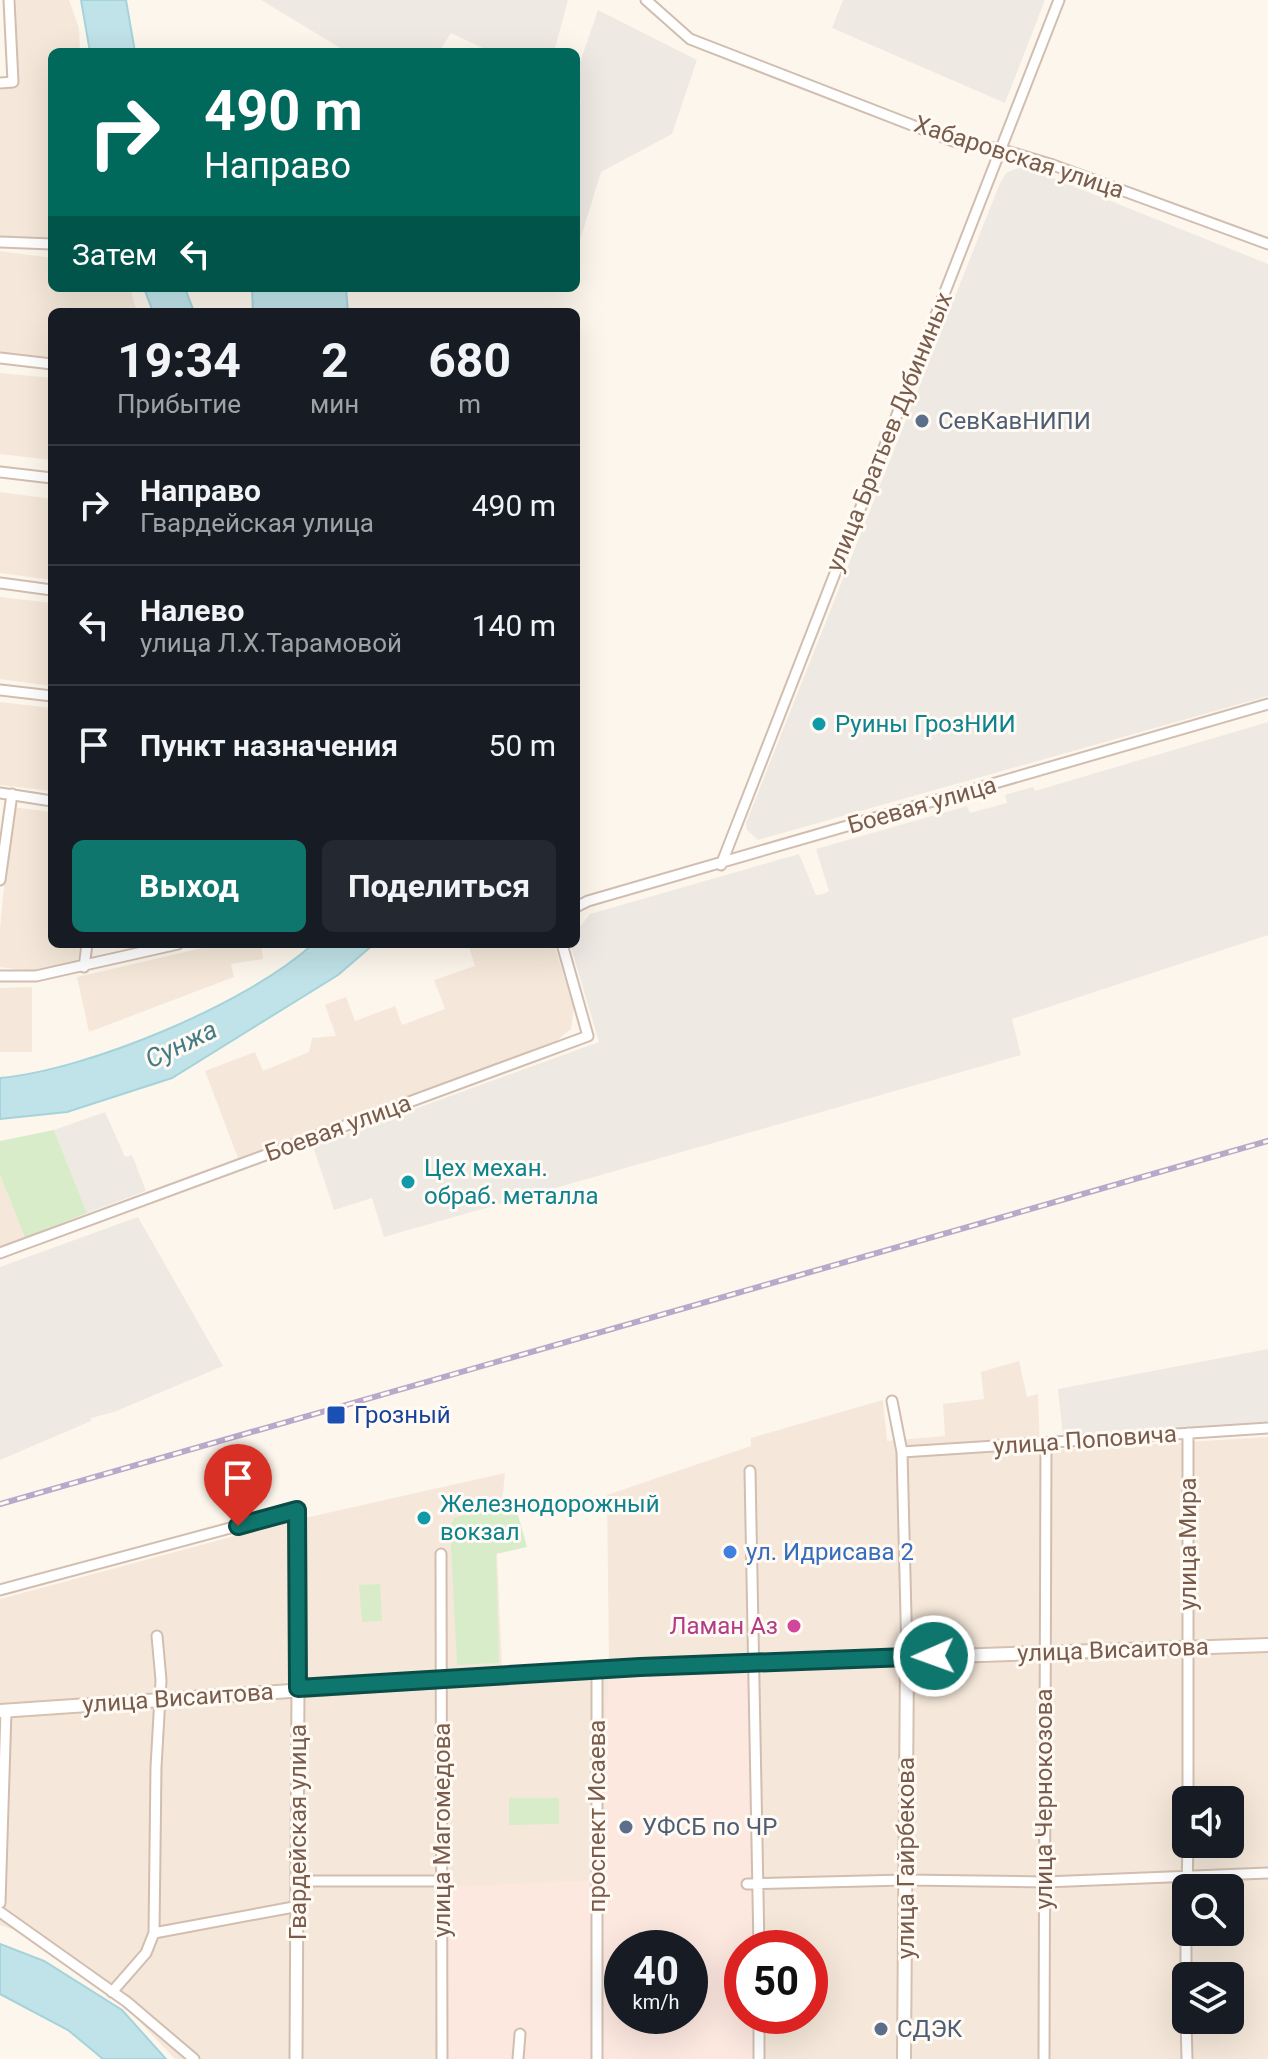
<!DOCTYPE html>
<html lang="ru">
<head>
<meta charset="utf-8">
<style>
  :root { --surface:#171b24; --page:#242831; --text:#f1f3f6; --muted:#9ea1a6; --line:#363941; --accent:#0f766e }
  body { margin:0; font-family:Roboto,sans-serif; background:var(--page); color:var(--text); height:100vh; display:flex; flex-direction:column; font-size:30px; white-space:nowrap }
  * { box-sizing:border-box; margin:0 }
  p { font-size:26px; color:var(--muted) }
  .icon { flex:none; width:44px; height:44px; fill:none; stroke:currentColor; stroke-width:2; stroke-linecap:round; stroke-linejoin:round }
  .map { position:relative; flex:1; overflow:hidden }
  .side { position:absolute; left:48px; top:308px; width:532px; height:640px; display:flex; flex-direction:column; background:var(--surface); border-radius:12px; box-shadow:0 8px 32px #0002 }
  .side>* { flex:none }
  .guide { position:absolute; left:48px; top:48px; width:532px; height:244px; border-radius:12px; box-shadow:0 8px 32px #0002; background:#00695c; color:#fff; overflow:hidden }
  .buttons { position:absolute; left:1172px; top:1786px; display:grid; gap:16px }
  .buttons a { display:grid; place-items:center; width:72px; height:72px; border-radius:12px; background:var(--surface); box-shadow:0 8px 32px #0002; font-size:40px }
  .speed { position:absolute; left:604px; top:1930px; display:flex; gap:16px; font-size:40px; font-weight:700; text-align:center }
  .speed>* { display:grid; place-content:center; width:104px; height:104px; border-radius:50%; background:var(--surface); box-shadow:0 8px 32px #0002; line-height:1 }
  .speed small { font-size:20px; font-weight:400 }
  .speed .limit { border:12px solid #d22; background:#fff; color:#111 }
  .pin { position:absolute; display:grid; place-items:center; width:68px; height:68px; color:#fff; margin:-82px -34px; border-radius:50% 50% 50% 0; rotate:-45deg; box-shadow:0 0 8px #0007 }
  .pin .icon { rotate:45deg }
  .me { position:absolute; width:88px; margin:-44px; rotate:268deg; stroke-linejoin:round; filter:drop-shadow(0 0 6px #0008) }
  .turn { display:flex; align-items:center; gap:28px; height:168px; padding:0 24px; font-size:36px }
  .turn .icon { width:104px; height:104px; stroke-width:2.5 }
  .turn b { display:block; font-size:56px; line-height:68px }
  .then { display:flex; align-items:center; height:76px; padding:0 24px; background:#0003; gap:16px; font-size:30px }
  .eta { display:flex; justify-content:space-evenly; align-items:center; height:136px; text-align:center }
  .eta b { font-size:48px; font-weight:700; line-height:56px }
  .cta { display:flex; gap:16px; margin-top:auto; padding:16px 24px }
  .cta a { flex:1; height:92px; border-radius:12px; background:var(--accent); color:#fff; font-size:32px; font-weight:700; line-height:92px; text-align:center }
  .cta a+a { background:var(--page); color:var(--text) }
  ul { padding:0; list-style:none }
  li { display:flex; align-items:center; gap:24px; height:120px; padding:0 24px; border-top:2px solid var(--line) }
  li div { flex:1 }
  li b { display:block; font-size:30px }
  li em { font-style:normal }
  .map>svg:first-child { display:block }
  .residential { fill:#f5e8da; fill-rule:evenodd }
  .commercial { fill:#fde8e0; fill-rule:evenodd }
  .industrial { fill:#efe9e4 }
  .green { fill:#d8ecc9 }
  .water { fill:#bfe3e8; stroke:#a5d3da; stroke-width:2 }
  .lines { fill:none; stroke-linecap:round; stroke-linejoin:round }
  .minor-casing { stroke:#d1beb0; stroke-width:13 }
  .tertiary-casing { stroke:#d1beb0; stroke-width:15 }
  .secondary-casing { stroke:#d6c0b0; stroke-width:16 }
  .minor { stroke:#fff; stroke-width:9 }
  .tertiary { stroke:#fff; stroke-width:11 }
  .secondary { stroke:#fff; stroke-width:12 }
  .rail-casing { stroke:#b9a8c9; stroke-width:6 }
  .rail { stroke:#fffaf3; stroke-width:3; stroke-dasharray:9; stroke-linecap:butt }
  .route-casing { stroke:#0a4d48; stroke-width:20 }
  .route { stroke:#0f766e; stroke-width:14 }
  .service-dot { fill:#5c6f8a; stroke:#fffaf3; stroke-width:3 }
  .culture-dot { fill:#0f9aa8; stroke:#fffaf3; stroke-width:3 }
  .transit-dot { fill:#1a4fb4; stroke:#fffaf3; stroke-width:3 }
  .shop-dot { fill:#3f7fe0; stroke:#fffaf3; stroke-width:3 }
  .hotel-dot { fill:#d1479c; stroke:#fffaf3; stroke-width:3 }
  .labels { text-anchor:middle; stroke-width:6; stroke-linejoin:round; paint-order:stroke }
  .street-label { font-size:24px; fill:#7a5c4d; stroke:#fffaf3 }
  .service-label { font-size:24px; fill:#4e5e75; stroke:#fffaf3; text-anchor:start }
  .culture-label { font-size:24px; fill:#0d838f; stroke:#fffaf3; text-anchor:start }
  .transit-label { font-size:24px; fill:#164399; stroke:#fffaf3; text-anchor:start }
  .shop-label { font-size:24px; fill:#366cbe; stroke:#fffaf3; text-anchor:start }
  .hotel-label { font-size:24px; fill:#b23c85; stroke:#fffaf3; text-anchor:end }
  .water-label { font-size:26px; font-style:italic; fill:#437c86; stroke:#fffaf3 }
</style>
</head>
<body>
<div class="map">
<svg width="1268" height="2059" viewBox="0 0 1268 2059">
  <rect width="100%" height="100%" fill="#fdf6ec"/>
  <path class="residential" d="M16 0H69L79 28 80 52H52V242L0 238V90L17 87Z
    M0 251 52 258V288H130L137 312H52V357L0 353Z
    M0 373 52 378V460L0 454Z
    M0 492 52 499V580L0 573Z
    M0 597 52 603V686L0 679Z
    M0 702 52 708V791L0 785Z
    M12 807 52 812V944H80L77 965 37 972 0 967V928Z
    M220 944H261L263 959 231 964 234 977 89 1032 77 977Z
    M468 944H554L574 1008 571 1029 555 1042 238 1158 205 1071 255 1052 263 1071 309 1052 312 1038 336 1036 325 1005 346 997 355 1021 395 1006 402 1025 445 1009 434 980 475 966Z
    M32 987V1052H0V988Z
    M0 1175 25 1238 0 1248Z
    M1019 1361 1027 1397 1038 1394 1040 1451 1268 1437V2059H760V2016H810V1948H759L599 1880 444 2059H175L123 2004 23 1933 0 1925V1599L287 1522 505 1473 497 1554 502 1670 609 1664 607 1495 751 1446V1438L883 1400 887 1441 945 1436 943 1404 984 1399 981 1372ZM1186 1800H1230V1844H1186ZM1186 1888H1230V1932H1186ZM1186 1976H1230V2020H1186Z"/>
  <path class="commercial" d="M757 1656 759 1948H742V2016H760V2059H444L449 1887 599 1880 609 1664ZM622 1948H690V2016H622Z"/>
  <path class="industrial" d="M261 0H568L554 52H491L451 33 439 52H347Z
    M843 0H1045L1005 103 832 28Z
    M598 10 697 60 672 134 601 172 576 253V116L581 101 576 98V74Z
    M1023 166 1268 264V696L758 840 747 830 746 823 1000 183 1006 173Z
    M1268 722V935L1012 1019 1021 1055 384 1237 372 1198 334 1210 313 1146 599 1042 570 944H576V932L590 914 799 854 816 895 823 894 829 891 816 849 967 806 970 813 1007 803 1005 795 1033 787 1035 791Z
    M105 1112 125 1157 132 1155 146 1191 87 1213 54 1130Z
    M138 1217 223 1366 114 1412 91 1418V1421L0 1460V1267Z
    M1268 1349V1423L1063 1437 1058 1389Z"/>
  <path class="green" d="M54 1130 87 1213 25 1238 0 1175V1141Z
    M514 1501 527 1547 496 1554 499 1663 457 1665 450 1528 454 1518Z
    M380 1584 382 1621 362 1622 359 1585Z
    M509 1798H559V1824L509 1825Z"/>
  <path class="water" d="M81 0H126L135 52H90Z
    M144 288H185L194 312H153Z
    M252 288H346L348 312H253Z
    M313 944H374L338 975 172 1078 67 1112 0 1119V1078C88 1070 247 1004 313 944Z
    M0 1944 44 1961 122 2010 166 2059H103L68 2030 0 1994Z"/>
  <g class="lines">
    <defs>
      <path id="minor" d="M646 0 690 39 953 141 1000 149 1053 165 1268 244
        M0 83 13 82 9 0
        M0 242 52 244
        M0 358 52 364
        M0 472 52 478
        M0 583 52 590
        M0 690 52 696
        M0 793 52 801
        M721 865 1059 0
        M0 880 12 794
        M576 907 588 901 1268 704
        M84 967 87 944
        M0 976H36L178 944
        M0 1253 588 1036 562 944
        M892 1401 902 1452 907 1657
        M902 1452 1268 1428
        M750 1471 759 1948
        M441 1554 442 2059
        M0 1590 297 1510 298 1688
        M1188 1800V1433
        M298 1881H442
        M747 1884 905 1880 1045 1882 1268 1873
        M1187 1888 1188 1844
        M0 1903 6 1711
        M0 1912 127 2002 194 2059
        M154 1933 299 1906
        M112 1992 146 1953 154 1933 156 1767 161 1680 157 1636
        M1186 1994V1932
        M1186 2020 1187 2059
        M518 2059 520 2034
        M597 2059V1669
        M759 2059V2016
        M1044 2059 1046 1444"/>
      <path id="tertiary" d="M296 2059 298 1688"/>
      <path id="secondary" d="M0 1711 640 1667 1268 1645
        M904 2059 907 1657"/>
    </defs>
    <use href="#minor" class="minor-casing"/>
    <use href="#tertiary" class="tertiary-casing"/>
    <use href="#secondary" class="secondary-casing"/>
    <use href="#minor" class="minor"/>
    <use href="#tertiary" class="tertiary"/>
    <use href="#secondary" class="secondary"/>
    <defs>
      <path id="rail" d="M0 1504 1268 1141"/>
    </defs>
    <use href="#rail" class="rail-casing"/>
    <use href="#rail" class="rail"/>
  </g>
  <g class="lines">
    <defs>
      <path id="route" d="M238 1526 297 1510 298 1688 640 1667 934 1656"/>
    </defs>
    <use href="#route" class="route-casing"/>
    <use href="#route" class="route"/>
  </g>
  <g class="service-dot">
    <circle cx="922" cy="421" r="8"/>
    <circle cx="626" cy="1827" r="8"/>
    <circle cx="881" cy="2029" r="8"/>
  </g>
  <g class="culture-dot">
    <circle cx="819" cy="724" r="8"/>
    <circle cx="408" cy="1182" r="8"/>
    <circle cx="424" cy="1518" r="8"/>
  </g>
  <rect class="transit-dot" x="326" y="1405" width="20" height="20" rx="4"/>
  <circle class="shop-dot" cx="730" cy="1552" r="8"/>
  <circle class="hotel-dot" cx="794" cy="1626" r="8"/>
  <g class="labels">
    <g class="street-label">
      <text transform="translate(1019 157) rotate(18)" y="8">Хабаровская улица</text>
      <text transform="translate(889 432) rotate(-68)" y="8">улица Братьев Дубининых</text>
      <text transform="translate(922 805) rotate(-16)" y="8">Боевая улица</text>
      <text transform="translate(338 1128) rotate(-20)" y="8">Боевая улица</text>
      <text transform="translate(1085 1440) rotate(-4)" y="8">улица Поповича</text>
      <text transform="translate(1188 1544) rotate(-90)" y="8">улица Мира</text>
      <text transform="translate(1113 1650) rotate(-2)" y="8">улица Висаитова</text>
      <text transform="translate(178 1698) rotate(-4)" y="8">улица Висаитова</text>
      <text transform="translate(1044 1799) rotate(-90)" y="8">улица Чернокозова</text>
      <text transform="translate(597 1816) rotate(-90)" y="8">проспект Исаева</text>
      <text transform="translate(442 1830) rotate(-90)" y="8">улица Магомедова</text>
      <text transform="translate(298 1832) rotate(-90)" y="8">Гвардейская улица</text>
      <text transform="translate(906 1858) rotate(-90)" y="8">улица Гайрбекова</text>
    </g>
    <g class="service-label">
      <text x="938" y="429">СевКавНИПИ</text>
      <text x="642" y="1835">УФСБ по ЧР</text>
      <text x="897" y="2037">СДЭК</text>
    </g>
    <g class="culture-label">
      <text x="835" y="732">Руины ГрозНИИ</text>
      <text x="424" y="1176">Цех механ.<tspan x="424" dy="28">обраб. металла</tspan></text>
      <text x="440" y="1512">Железнодорожный<tspan x="440" dy="28">вокзал</tspan></text>
    </g>
    <g class="transit-label">
      <text x="354" y="1423">Грозный</text>
    </g>
    <g class="shop-label">
      <text x="746" y="1560">ул. Идрисава 2</text>
    </g>
    <g class="hotel-label">
      <text x="778" y="1634">Ламан Аз</text>
    </g>
    <g class="water-label">
      <text transform="translate(181 1044) rotate(-26)" y="9">Сунжа</text>
    </g>
  </g>
</svg>
<div class="buttons">
<a><svg class="icon" aria-label="sound" viewBox="0 0 24 24"><path d="M4 9h4l5-4v14l-5-4H4zM17 9q2 3 0 6"/></svg></a>
<a><svg class="icon" aria-label="search" viewBox="0 0 24 24"><circle cx="10" cy="10" r="6"/><path d="M15 15l6 6"/></svg></a>
<a><svg class="icon" aria-label="layers" viewBox="0 0 24 24"><path d="M12 4l9 5-9 5-9-5zM3 14l9 5 9-5"/></svg></a>
</div>
<div class="speed"><div>40<small>km/h</small></div><div class="limit">50</div></div>
<div class="pin" style="left:238px;top:1526px;background:#d93025"><svg class="icon" aria-label="arrive" viewBox="0 0 24 24"><path d="M6 21V4h12l-3 4 3 4H6"/></svg></div>
<svg class="me" style="left:934px;top:1656px" viewBox="-20 -20 40 40"><circle r="17" fill="#0f766e" stroke="#fff" stroke-width="3"/><path d="M0-11L8 9 0 5-8 9z" fill="#fff"/></svg>
<div class="guide">
<div class="turn"><svg class="icon" aria-label="right" viewBox="0 0 24 24"><path d="M7 20v-9h11M14 6l5 5-5 5"/></svg><div><b>490 m</b>Направо</div></div>
<div class="then">Затем<svg class="icon" aria-label="left" viewBox="0 0 24 24"><path d="M17 20v-9H6M10 6l-5 5 5 5"/></svg></div>
</div>
<section class="side">
<div class="eta">
<div><b>19:34</b><p>Прибытие</p></div>
<div><b>2</b><p>мин</p></div>
<div><b>680</b><p>m</p></div>
</div>
<ul>
<li><svg class="icon" aria-label="right" viewBox="0 0 24 24"><path d="M7 20v-9h11M14 6l5 5-5 5"/></svg><div><b>Направо</b><p>Гвардейская улица</p></div><em>490 m</em></li>
<li><svg class="icon" aria-label="left" viewBox="0 0 24 24"><path d="M17 20v-9H6M10 6l-5 5 5 5"/></svg><div><b>Налево</b><p>улица Л.Х.Тарамовой</p></div><em>140 m</em></li>
<li><svg class="icon" aria-label="arrive" viewBox="0 0 24 24"><path d="M6 21V4h12l-3 4 3 4H6"/></svg><div><b>Пункт назначения</b></div><em>50 m</em></li>
</ul>
<div class="cta"><a>Выход</a><a>Поделиться</a></div>
</section>
</div>
</body>
</html>
